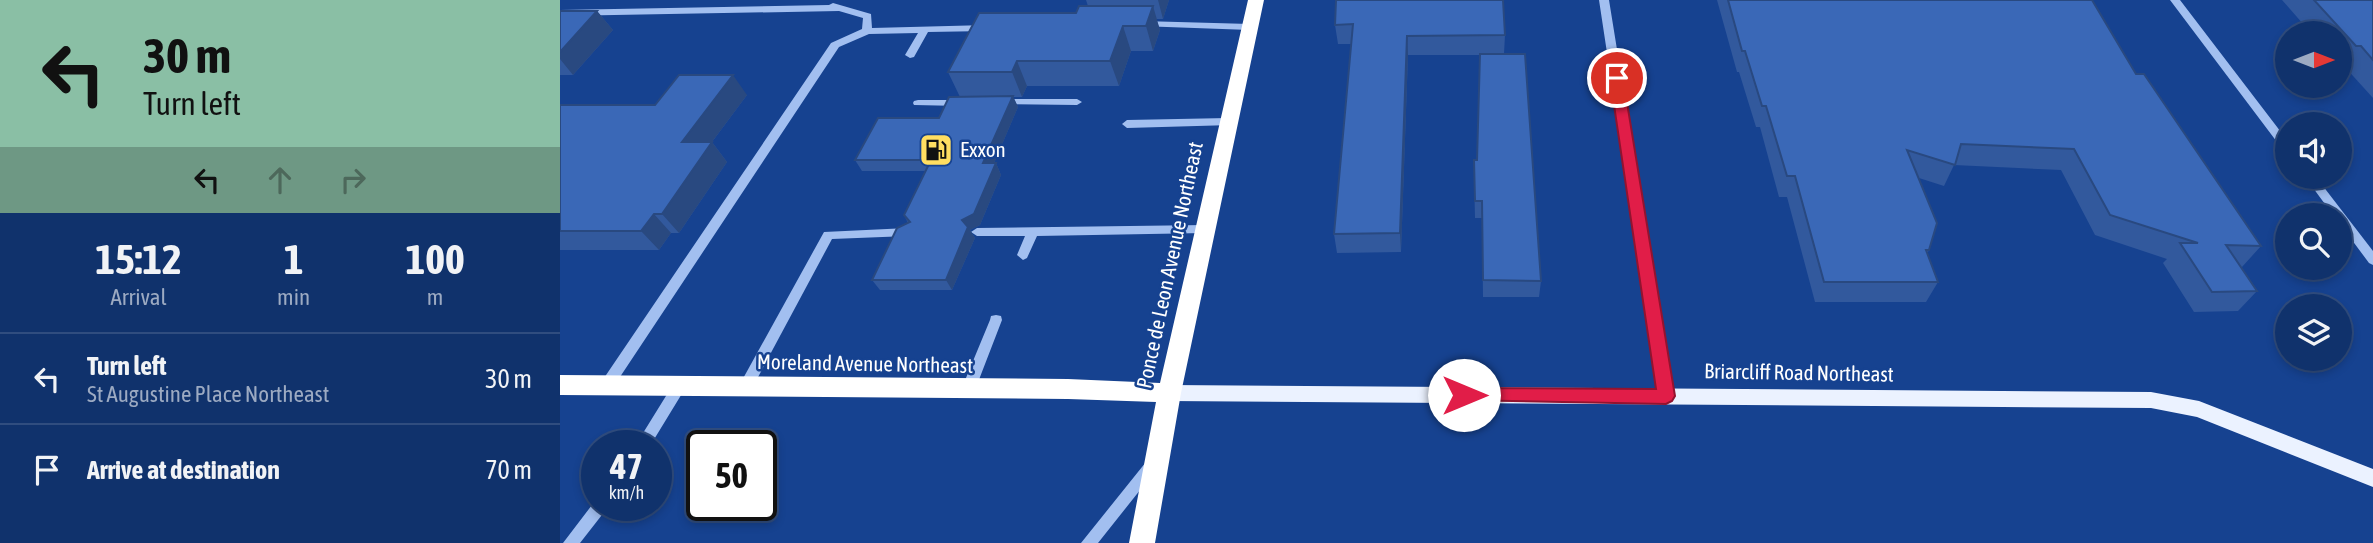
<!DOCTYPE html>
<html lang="en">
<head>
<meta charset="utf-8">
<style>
  :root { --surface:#10326c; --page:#193a72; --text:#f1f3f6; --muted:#9caac2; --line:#304d7f }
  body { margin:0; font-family:"Asap Condensed",sans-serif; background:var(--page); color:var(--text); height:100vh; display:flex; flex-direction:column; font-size:26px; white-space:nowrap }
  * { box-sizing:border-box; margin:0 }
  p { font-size:23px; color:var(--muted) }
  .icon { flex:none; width:38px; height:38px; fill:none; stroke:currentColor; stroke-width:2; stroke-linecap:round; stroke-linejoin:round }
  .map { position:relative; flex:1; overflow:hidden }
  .details { display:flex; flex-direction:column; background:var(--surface); width:560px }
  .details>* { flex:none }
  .guide { background:#8abfa5; color:#111; overflow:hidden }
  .needle { width:46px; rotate:90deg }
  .tools { position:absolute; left:1715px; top:21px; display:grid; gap:14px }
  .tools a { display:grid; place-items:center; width:77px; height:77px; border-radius:50%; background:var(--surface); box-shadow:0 4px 10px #0003,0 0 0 2px var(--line); font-size:35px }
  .speed { position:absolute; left:21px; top:430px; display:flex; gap:14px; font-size:35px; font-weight:700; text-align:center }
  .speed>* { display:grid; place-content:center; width:91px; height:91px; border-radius:50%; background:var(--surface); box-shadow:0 4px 10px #0003,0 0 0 2px var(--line); line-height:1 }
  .speed small { font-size:18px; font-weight:400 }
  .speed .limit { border:4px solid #111; border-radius:10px; background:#fff; color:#111 }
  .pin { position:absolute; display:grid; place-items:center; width:60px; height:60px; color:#fff; margin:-30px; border:4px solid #fff; border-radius:50%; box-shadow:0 2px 7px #0007 }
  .me { position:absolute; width:77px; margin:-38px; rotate:90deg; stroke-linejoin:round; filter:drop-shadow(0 0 5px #0008) }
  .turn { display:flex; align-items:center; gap:24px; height:147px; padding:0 28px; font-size:32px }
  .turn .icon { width:91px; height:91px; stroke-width:2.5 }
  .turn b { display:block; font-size:49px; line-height:60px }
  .lanes { display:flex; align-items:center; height:66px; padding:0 28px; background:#0003; justify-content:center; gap:35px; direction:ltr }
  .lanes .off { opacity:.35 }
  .eta { display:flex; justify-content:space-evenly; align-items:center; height:119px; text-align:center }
  .eta b { font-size:42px; font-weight:700; line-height:49px }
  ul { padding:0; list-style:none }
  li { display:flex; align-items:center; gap:21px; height:91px; padding:0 28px; border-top:2px solid var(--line) }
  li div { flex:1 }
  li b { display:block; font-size:26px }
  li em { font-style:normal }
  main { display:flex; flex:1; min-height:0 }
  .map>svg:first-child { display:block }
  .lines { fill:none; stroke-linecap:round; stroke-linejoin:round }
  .minor { fill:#a2bff0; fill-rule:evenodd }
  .major { fill:#ebf2ff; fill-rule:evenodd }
  .highway { fill:#fff; fill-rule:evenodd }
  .wall { fill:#32599d }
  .shaded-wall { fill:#294980 }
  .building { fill:#3a68b7; stroke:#294980; stroke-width:2 }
  .route { fill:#e11d48; stroke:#92132f; stroke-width:2 }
  .labels { text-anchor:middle; stroke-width:5; stroke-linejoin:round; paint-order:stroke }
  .poi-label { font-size:21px; fill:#fff; stroke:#164290; text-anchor:start }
  .street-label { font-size:21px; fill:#fff; stroke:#164290 }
</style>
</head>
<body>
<main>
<section class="details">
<div class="guide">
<div class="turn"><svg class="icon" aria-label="left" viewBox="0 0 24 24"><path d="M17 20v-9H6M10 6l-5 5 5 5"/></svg><div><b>30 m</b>Turn left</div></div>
<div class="lanes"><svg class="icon" aria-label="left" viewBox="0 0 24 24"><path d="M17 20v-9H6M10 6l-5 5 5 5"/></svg><svg class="icon off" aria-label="ahead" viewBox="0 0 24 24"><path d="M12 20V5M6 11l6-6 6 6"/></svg><svg class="icon off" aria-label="right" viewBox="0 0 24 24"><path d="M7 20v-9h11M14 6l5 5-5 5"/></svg></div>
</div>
<div class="eta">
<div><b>15:12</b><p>Arrival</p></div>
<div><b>1</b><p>min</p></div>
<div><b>100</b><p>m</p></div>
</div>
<ul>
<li><svg class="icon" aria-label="left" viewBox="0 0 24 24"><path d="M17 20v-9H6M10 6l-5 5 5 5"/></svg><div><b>Turn left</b><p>St Augustine Place Northeast</p></div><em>30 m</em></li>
<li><svg class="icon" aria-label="arrive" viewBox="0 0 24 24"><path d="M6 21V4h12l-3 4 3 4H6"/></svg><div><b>Arrive at destination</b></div><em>70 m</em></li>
</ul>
</section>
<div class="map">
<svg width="1813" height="543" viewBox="0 0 1813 543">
  <rect width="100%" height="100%" fill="#164290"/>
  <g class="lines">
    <path class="minor" d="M1039 0H1049L1113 396 1111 400 1106 402 1101 400 1099 396Z
      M1610 0H1620L1727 140V151L1723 150Z
      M273 3 311 14 312 28 427 25 432 28 427 31 368 32 354 57 350 58 345 55 358 33 309 34 279 47 52 389 47 391 42 389 40 385 42 381 271 43 302 29 303 18 279 11 0 16V10L269 5Z
      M582 21 690 24 695 27 690 30 579 26 577 24Z
      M441 99H517L522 102 517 105 437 104 436 102 437 100Z
      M358 100H401L406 103 401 106 354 105 353 103 354 101Z
      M668 118 672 119 673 122 672 125 567 128 562 124 567 120Z
      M1745 177H1756L1813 251V265L1809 263 1780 224V215H1773Z
      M645 225 651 229 645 233 477 236 467 258 463 260 457 255 465 236H417L411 232 417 228Z
      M348 228 354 232 348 236 272 239 190 392 185 394 180 392 178 388 180 384 264 232Z
      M436 315 441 316 442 320 415 390 413 394 408 396 403 394 401 390 430 320 431 316Z
      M119 381 124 383 126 387 90 446H75L114 383Z
      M591 460 596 462 598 466 596 470 538 543H521L586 462Z
      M35 501H37V506H47L45 511 20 543H3Z"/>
    <path class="major" d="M609 385 1591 392 1639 401 1813 469V487L1637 417 1591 408 609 401 602 399 599 393 602 387Z"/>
    <path class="highway" d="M688 0H704L621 393 595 543H569L596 402 508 399 0 395V375L508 379 600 383Z"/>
  </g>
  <path class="wall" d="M526 0H609L603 19H596L600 30 593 51H571L559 86H467L462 97H453L458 107 434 163H436L441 175 420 225 410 230 415 238 392 290H320L312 280 348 223 344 215 365 171H302L295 160 379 118 400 97 388 72 516 13 528 6Z
    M776 0 945 35 944 54 981 281 979 297H923L922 218H915L914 177V160H917L920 55H848L841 252 777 253 774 234 791 44H778L775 25Z
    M1157 0H1532L1576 74 1701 246 1682 267H1681L1697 291 1678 311 1634 312 1603 263 1607 259 1535 235 1501 170 1394 165 1384 186 1359 178 1369 250 1367 254 1378 282 1366 302H1255L1227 197H1219L1200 127H1196L1179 72H1177Z
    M1722 0H1813V98L1784 66H1780V33H1751Z
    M0 11H37L53 30 13 75H0Z
    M187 95 152 142 167 162 119 233H111L99 250H0V105H95Z"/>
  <path class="shaded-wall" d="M598 0H609L603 19Z
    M593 6 600 30 593 51 586 26Z
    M37 11 53 30 13 75 0 59V52Z
    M563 26 571 51 559 86 550 61Z
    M847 36 848 55 841 252 840 233Z
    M457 61 467 86 462 97 452 72Z
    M173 75 187 95 137 162 122 142Z
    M453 96 458 107 429 175 423 163Z
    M152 142 167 162 119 233 102 214Z
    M436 163 441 175 420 225 410 230 415 238 392 290 386 280 402 220Z
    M94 214 111 233 99 250 81 231Z"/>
  <path class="building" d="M776 0H943L945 35 847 36 840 233 774 234 793 24 775 25Z
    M1168 0H1532L1576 74H1584L1701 246 1666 245 1697 291 1652 292 1620 243H1638L1550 215 1514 149 1401 144 1395 165 1347 150 1377 223 1369 250H1366L1378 282H1264L1235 176H1227L1206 106H1202L1185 51H1182Z
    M1754 0H1813V60L1801 46H1796Z
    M519 6H593L586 26H563L550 61H457L452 72H388L419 13H516Z
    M0 11H37L0 52Z
    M920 54H965L981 281 923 280 922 201H915L914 160H917Z
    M119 75H173L122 142H152L102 214H94L81 231H0V105H95Z
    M453 96 423 163H436L414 214 402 220 408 227 386 280H312L337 228 350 222 344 215 371 160H295L318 118H379L389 97Z"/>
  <path class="route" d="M1057 74 1063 78 1115 396 1112 401 1106 404 897 400 895 395 897 390 904 388 1096 389 1050 78Z"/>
  <defs>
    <symbol id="fuel-square" viewBox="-11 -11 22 22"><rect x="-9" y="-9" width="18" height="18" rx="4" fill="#ffde61" stroke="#164290"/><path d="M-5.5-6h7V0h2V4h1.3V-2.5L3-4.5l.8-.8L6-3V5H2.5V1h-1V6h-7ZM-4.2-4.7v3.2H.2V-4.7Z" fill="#111"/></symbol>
  </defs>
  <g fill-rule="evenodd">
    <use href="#fuel-square" x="357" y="131" width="38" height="38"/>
  </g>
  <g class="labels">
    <g class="poi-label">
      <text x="400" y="157">Exxon</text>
    </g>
    <g class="street-label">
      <text transform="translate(610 265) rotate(-78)" y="7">Ponce de Leon Avenue Northeast</text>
      <text transform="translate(305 364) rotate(1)" y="7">Moreland Avenue Northeast</text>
      <text transform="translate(1239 373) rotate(1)" y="7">Briarcliff Road Northeast</text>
    </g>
  </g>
</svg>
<div class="tools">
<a><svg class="needle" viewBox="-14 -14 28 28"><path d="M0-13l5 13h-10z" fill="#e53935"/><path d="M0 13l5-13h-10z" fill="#9caac2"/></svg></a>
<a><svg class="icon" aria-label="sound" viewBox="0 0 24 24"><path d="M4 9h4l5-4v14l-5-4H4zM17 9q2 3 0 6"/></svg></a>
<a><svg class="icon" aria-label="search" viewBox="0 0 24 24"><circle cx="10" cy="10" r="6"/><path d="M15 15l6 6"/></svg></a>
<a><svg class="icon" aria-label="layers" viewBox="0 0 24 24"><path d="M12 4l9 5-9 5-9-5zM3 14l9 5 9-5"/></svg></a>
</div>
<div class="speed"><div>47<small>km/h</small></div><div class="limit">50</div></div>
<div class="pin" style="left:1057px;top:78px;background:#d93025"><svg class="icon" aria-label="arrive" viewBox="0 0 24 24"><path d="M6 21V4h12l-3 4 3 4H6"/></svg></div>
<svg class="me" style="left:904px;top:395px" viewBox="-20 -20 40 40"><circle r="19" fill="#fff"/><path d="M0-13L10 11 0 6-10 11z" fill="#e11d48"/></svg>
</div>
</main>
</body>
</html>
